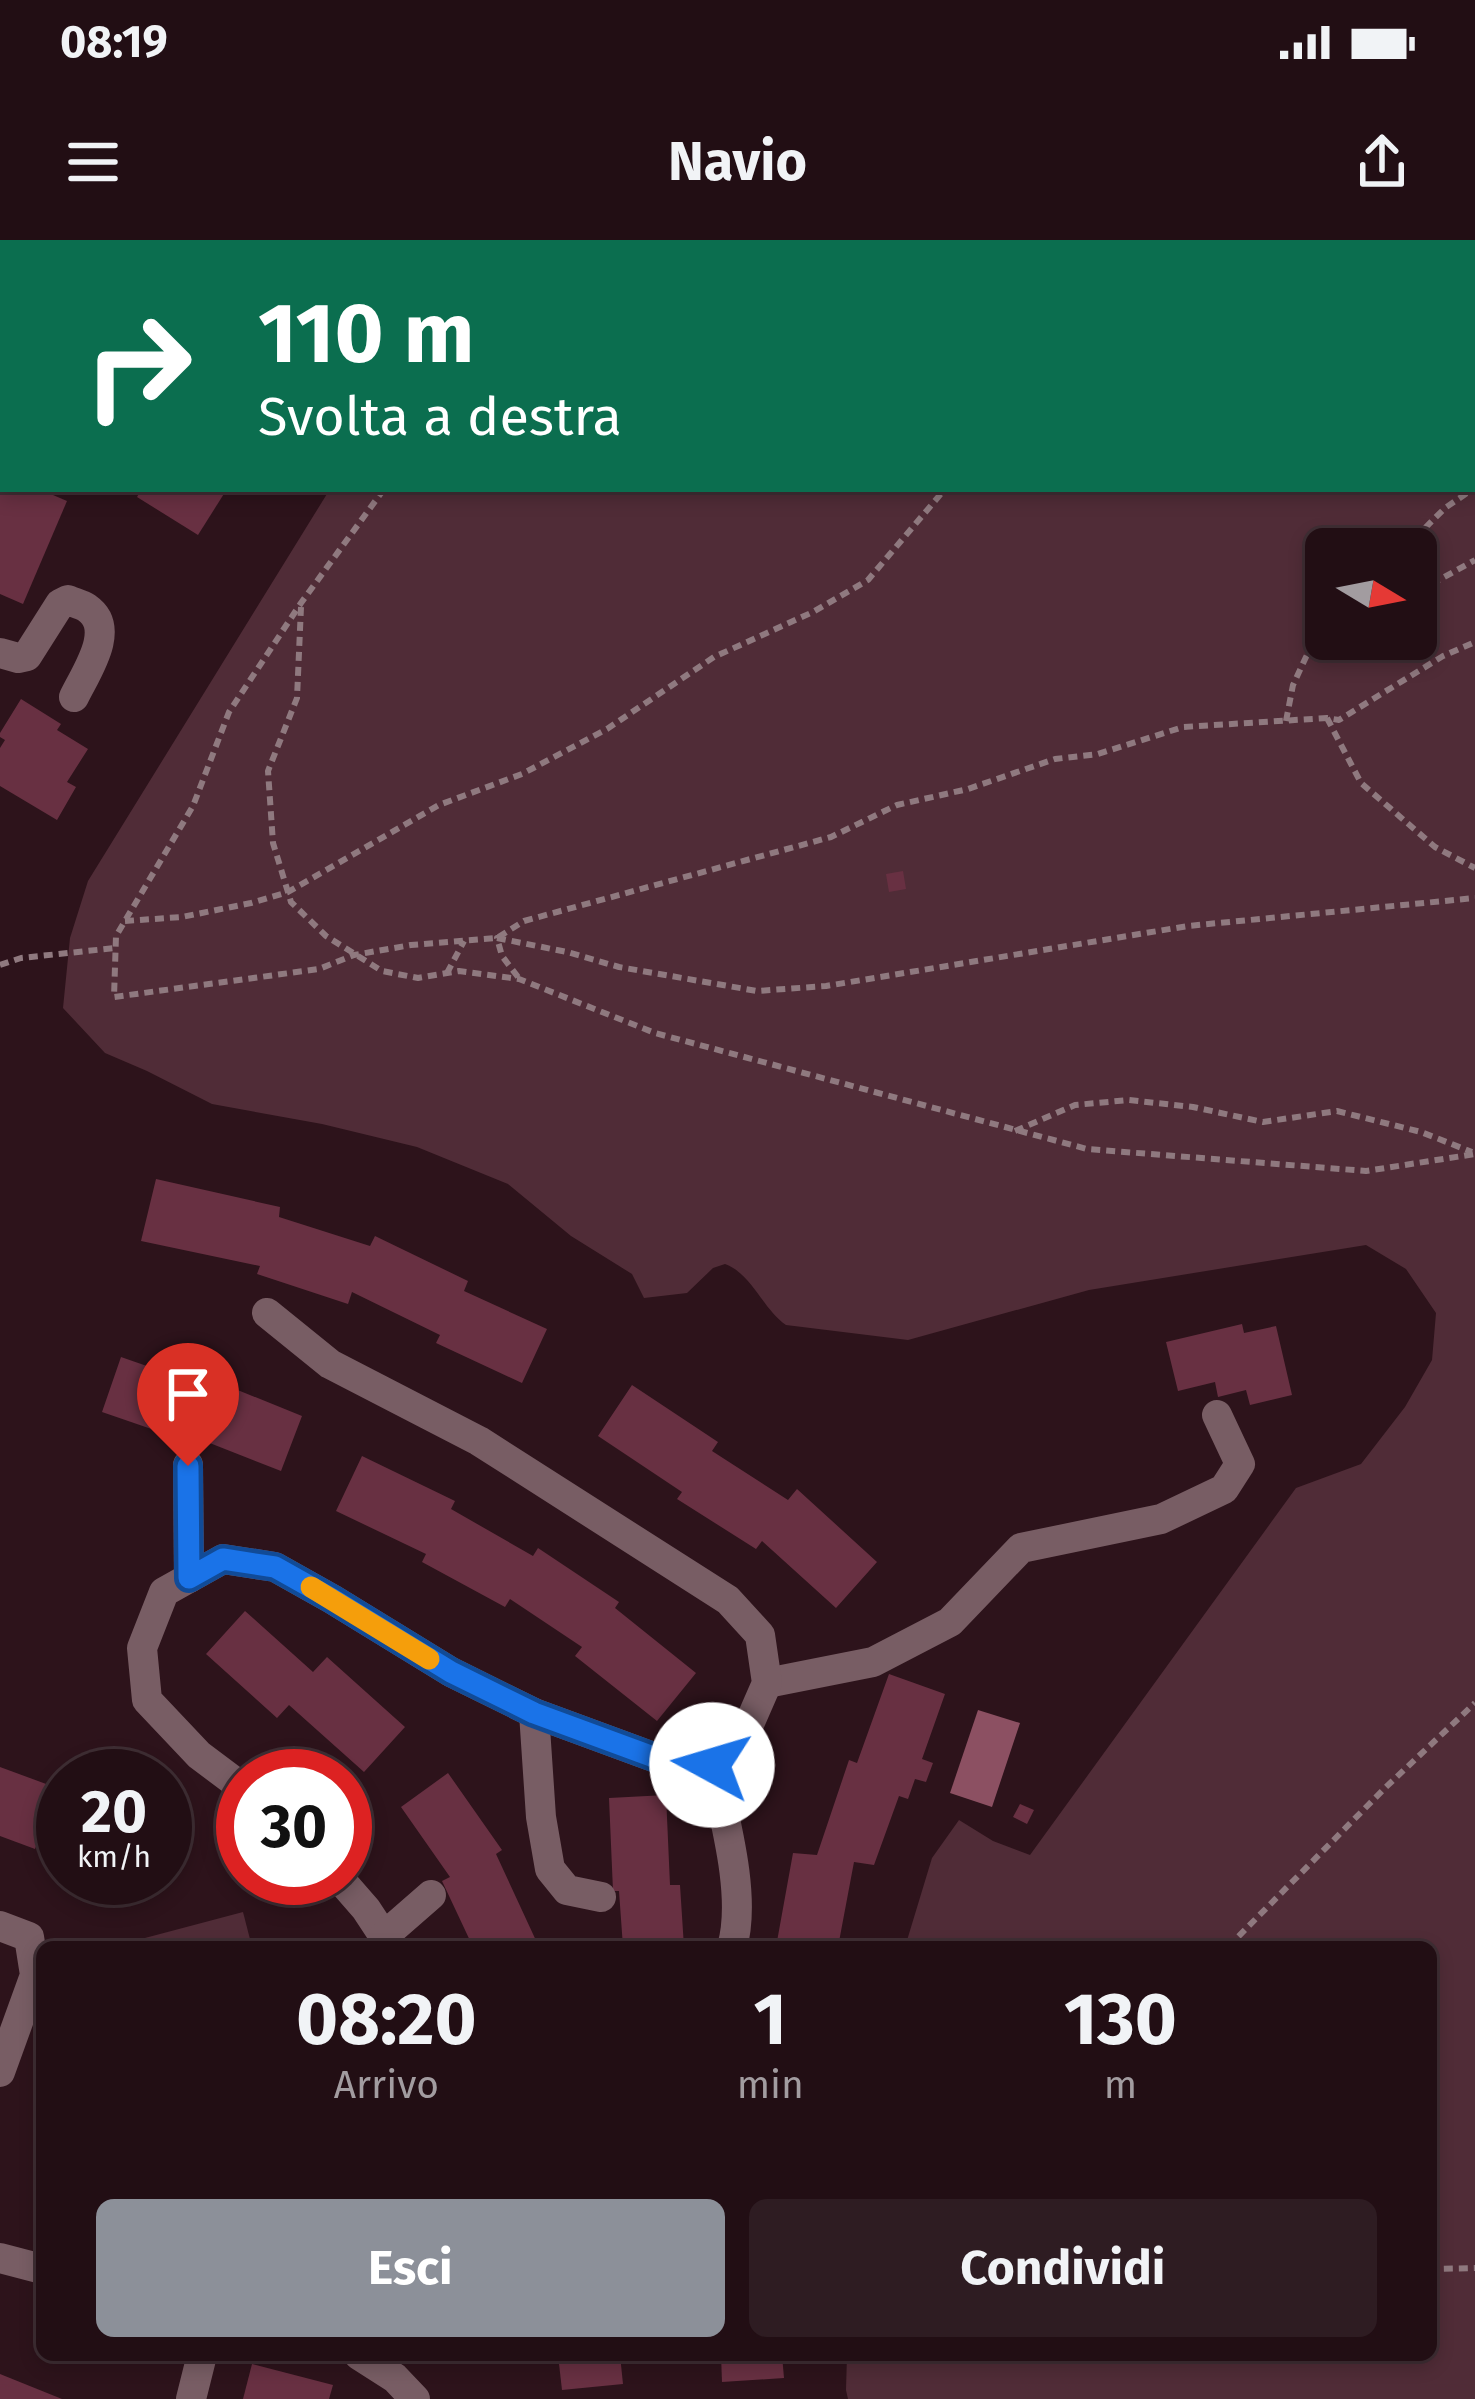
<!DOCTYPE html>
<html lang="it">
<head>
<meta charset="utf-8">
<style>
	:root { --surface:#220e14; --page:#2e1c22; --text:#f1f3f6; --muted:#a29ca0; --line:#3f2e34; --accent:#8c9099 }
	body { margin:0; font-family:"Fira Sans",sans-serif; background:var(--page); color:var(--text); height:100vh; display:flex; flex-direction:column; font-size:45px; white-space:nowrap }
	* { box-sizing:border-box; margin:0 }
	p { font-size:39px; color:var(--muted) }
	.icon { flex:none; width:66px; height:66px; fill:none; stroke:currentColor; stroke-width:2; stroke-linecap:round; stroke-linejoin:round }
	.map { position:relative; flex:1; overflow:hidden }
	.side { position:absolute; left:36px; top:1701px; width:1401px; height:420px; display:flex; flex-direction:column; background:var(--surface); border-radius:18px; box-shadow:0 6px 18px #0003,0 0 0 3px var(--line) }
	.side>* { flex:none }
	.guide { position:absolute; left:0px; top:0px; width:1476px; height:252px; box-shadow:0 6px 18px #0003,0 0 0 3px var(--line); background:#0b6e4f; color:#fff; overflow:hidden }
	.needle { width:78px; rotate:100deg }
	.buttons { position:absolute; left:1305px; top:288px; display:grid; gap:24px }
	.buttons a { display:grid; place-items:center; width:132px; height:132px; border-radius:18px; background:var(--surface); box-shadow:0 6px 18px #0003,0 0 0 3px var(--line); font-size:60px }
	.speed { position:absolute; left:36px; top:1509px; display:flex; gap:24px; font-size:60px; font-weight:700; text-align:center }
	.speed>* { display:grid; place-content:center; width:156px; height:156px; border-radius:50%; background:var(--surface); box-shadow:0 6px 18px #0003,0 0 0 3px var(--line); line-height:1 }
	.speed small { font-size:30px; font-weight:400 }
	.speed .limit { border:18px solid #d22; background:#fff; color:#111 }
	.pin { position:absolute; display:grid; place-items:center; width:102px; height:102px; color:#fff; margin:-123px -51px; border-radius:50% 50% 50% 0; rotate:-45deg; box-shadow:0 0 12px #0007 }
	.pin .icon { rotate:45deg }
	.me { position:absolute; width:132px; margin:-66px; rotate:276deg; stroke-linejoin:round; filter:drop-shadow(0 0 9px #0008) }
	.turn { display:flex; align-items:center; gap:42px; height:252px; padding:0 60px; font-size:54px }
	.turn .icon { width:156px; height:156px; stroke-width:2.5 }
	.turn b { display:block; font-size:84px; line-height:102px }
	.eta { display:flex; justify-content:space-evenly; align-items:center; height:204px; text-align:center }
	.eta b { font-size:72px; font-weight:700; line-height:84px }
	.primary-button { display:flex; gap:24px; margin-top:auto; padding:24px 60px }
	.primary-button a { flex:1; height:138px; border-radius:18px; background:var(--accent); color:#fff; font-size:48px; font-weight:700; line-height:138px; text-align:center }
	.primary-button a+a { background:var(--page); color:var(--text) }
	.status { display:flex; justify-content:space-between; align-items:center; height:84px; padding:0 60px; background:var(--surface); direction:ltr }
	.status svg { height:33px; fill:currentColor }
	header { display:flex; justify-content:space-between; align-items:center; height:156px; padding:0 60px; background:var(--surface); font-size:54px; font-weight:700 }
	.map>svg:first-child { display:block }
</style>
</head>
<body>
<div class="status"><b>08:19</b><svg viewBox="0 0 49 12"><path d="M0 12V9h3v3zM5 12V6h3v6zM10 12V3h3v9zM15 12V0h3v12zM26 1h20v11H26zM47 4h2v5h-2z"/></svg></div>
<header><svg class="icon" aria-label="menu" viewBox="0 0 24 24"><path d="M4 6h16M4 12h16M4 18h16"/></svg>Navio<svg class="icon" aria-label="share" viewBox="0 0 24 24"><path d="M12 15V3M7 8l5-5 5 5M5 13v7h14v-7"/></svg></header>
<div class="map">
<svg width="1475" height="2159" viewBox="0 0 1475 2159">
	<rect width="100%" height="100%" fill="#2d131b"/>
	<!-- green -->
	<g fill="#502c37" fill-rule="evenodd">
		<path d="M701,0H1475V2159H848L846,2150L847,2115H1431V1707H905L932,1618L959,1580L993,1601L1030,1615L1296,1248L1361,1224L1405,1167L1432,1120L1436,1073L1406,1029L1366,1005L1089,1050L908,1100L786,1085C762,1068 752,1034 725,1024L713,1028L687,1053L644,1058L632,1034L571,996L508,944L417,907L322,884L212,864L147,831L105,813L63,768L70,698L88,641L330,249H1473V3H700ZM1326,309H1416V399H1326Z"/>
		<polygon points="243,1672 252,1707 111,1707"/>
	</g>
	<!-- water -->
	<polygon fill="#8c5062" points="978,1470 1020,1483 992,1567 950,1553"/>
	<!-- building -->
	<g fill="#683042">
		<polygon points="0,249 39,249 67,261 23,364 0,354"/>
		<polygon points="142,249 227,249 198,295 137,257"/>
		<polygon points="21,459 61,484 57,490 88,509 67,542 76,547 57,580 0,546 0,508 5,500 0,497 0,493"/>
		<polygon points="903,631 906,649 889,652 886,634"/>
		<polygon points="156,939 280,967 279,977 370,1006 375,996 468,1041 464,1051 547,1089 522,1143 436,1103 440,1095 352,1052 348,1064 257,1034 260,1026 141,1001"/>
		<polygon points="1242,1084 1244,1093 1276,1086 1292,1155 1250,1165 1246,1150 1218,1157 1215,1142 1178,1151 1166,1102"/>
		<polygon points="121,1117 210,1148 213,1140 302,1176 281,1231 197,1198 195,1204 102,1172"/>
		<polygon points="632,1145 718,1202 712,1211 788,1260 797,1249 877,1322 836,1368 762,1301 756,1309 677,1259 682,1252 598,1196"/>
		<polygon points="362,1216 455,1261 451,1269 533,1316 538,1308 619,1362 615,1368 696,1433 657,1481 575,1416 582,1407 510,1359 505,1367 422,1322 426,1314 336,1271"/>
		<polygon points="245,1371 313,1432 327,1417 405,1487 364,1532 289,1465 277,1478 206,1414"/>
		<polygon points="889,1434 945,1454 922,1519 933,1523 926,1542 915,1539 908,1559 899,1556 874,1625 854,1622 838,1707 776,1707 793,1613 817,1615 849,1520 857,1523"/>
		<polygon points="0,1527 57,1548 35,1609 0,1596"/>
		<polygon points="448,1533 502,1610 496,1614 539,1707 473,1707 442,1641 450,1637 401,1567"/>
		<polygon points="666,1555 670,1645 680,1645 684,1707 623,1707 619,1651 613,1651 609,1558"/>
		<polygon points="1020,1564 1034,1570 1027,1584 1013,1577"/>
		<polygon points="558,2115 620,2115 623,2144 562,2150"/>
		<polygon points="721,2115 782,2115 784,2138 722,2142"/>
		<polygon points="252,2124 333,2145 329,2159 243,2159"/>
		<polygon points="0,2134 62,2159 0,2159"/>
	</g>
	<g fill="none" stroke-linecap="round" stroke-linejoin="round">
		<!-- path -->
		<g stroke="#8f797f" stroke-width="6" stroke-dasharray="9 6" stroke-linecap="butt">
			<polyline points="1158,3 1160,0"/>
			<polyline points="384,249 301,363 229,472 193,566 116,696 114,757 319,729 354,715 411,705 497,698 524,681 831,597 897,565 968,549 1055,519 1098,514 1183,487 1327,478 1339,480 1443,416 1475,402"/>
			<polyline points="1376,309 1391,298 1400,302 1404,309"/>
			<polyline points="1404,309 1445,268 1473,249"/>
			<polyline points="1416,346 1439,340 1475,320"/>
			<polyline points="301,367 297,458 268,531 273,603 291,662 326,696 382,731 418,738 459,731 519,739 655,793 1087,909 1366,931 1475,914"/>
			<polyline points="1327,478 1361,543 1435,607 1475,628"/>
			<polyline points="1286,481 1293,445 1326,374"/>
			<polyline points="125,681 182,677 251,663 288,652 439,565 522,534 607,489 714,417 813,372 868,340 945,249"/>
			<polyline points="0,725 21,718 115,708"/>
			<polyline points="447,733 464,701"/>
			<polyline points="518,737 502,716 497,698 567,712 619,727 757,751 826,746 1188,686 1475,658"/>
			<polyline points="1015,891 1075,865 1129,860 1193,867 1263,882 1337,871 1421,892 1472,912"/>
			<polyline points="1228,1707 1386,1547 1475,1463"/>
			<polyline points="1431,2032 1432,2029 1475,2028"/>
		</g>
		<!-- minor -->
		<g stroke="#785d64" stroke-width="30">
			<polyline points="212,0 219,3"/>
			<polyline points="246,3 247,0"/>
			<polyline points="524,3 526,0"/>
			<polyline points="0,177 3,179"/>
			<path d="M0,413L18,418L27,416L60,364L68,360C74,363 81,364 87,368C117,389 86,432 74,457"/>
			<polyline points="188,1225 189,1338"/>
			<polyline points="767,1443 873,1422 950,1382 1021,1308 1161,1279 1224,1249 1240,1224 1217,1175"/>
			<polyline points="534,1473 541,1577 550,1629 567,1650 601,1657"/>
			<path d="M713,1525C724,1577 747,1656 732,1707"/>
			<polyline points="243,1548 199,1515 147,1460 142,1408 164,1352 223,1319 275,1327 332,1359 451,1432 534,1473 678,1526 713,1525 743,1498 767,1443 760,1395 728,1360 479,1201 330,1124 267,1073"/>
			<polyline points="339,1638 366,1669 391,1707"/>
			<polyline points="0,1686 29,1697 35,1735 0,1832"/>
			<polyline points="384,1696 431,1655"/>
			<polyline points="0,2018 42,2029"/>
			<polyline points="359,2115 395,2138 415,2159"/>
			<polyline points="191,2159 202,2115"/>
		</g>
	</g>
	<g fill="none" stroke-linecap="round" stroke-linejoin="round">
		<!-- route casing -->
		<g stroke="#114b97" stroke-width="30">
			<polyline id="route" points="188,1226 189,1338 223,1319 275,1327 332,1359 451,1432 534,1473 678,1526 712,1525"/>
		</g>
		<!-- route -->
		<use href="#route" stroke="#1a73e8" stroke-width="21"/>
		<!-- slow -->
		<polyline stroke="#f59e0b" stroke-width="21" points="311,1347 429,1419"/>
	</g>
</svg>
<div class="buttons">
<a><svg class="needle" viewBox="-14 -14 28 28"><path d="M0-13l5 13h-10z" fill="#e53935"/><path d="M0 13l5-13h-10z" fill="#a29ca0"/></svg></a>
</div>
<div class="speed"><div>20<small>km/h</small></div><div class="limit">30</div></div>
<div class="pin" style="left:188px;top:1226px;background:#d93025"><svg class="icon" aria-label="arrive" viewBox="0 0 24 24"><path d="M6 21V4h12l-3 4 3 4H6"/></svg></div>
<svg class="me" style="left:712px;top:1525px" viewBox="-20 -20 40 40"><circle r="19" fill="#fff"/><path d="M0-13L10 11 0 6-10 11z" fill="#1a73e8"/></svg>
<div class="guide">
<div class="turn"><svg class="icon" aria-label="right" viewBox="0 0 24 24"><path d="M7 20v-9h11M14 6l5 5-5 5"/></svg><div><b>110 m</b>Svolta a destra</div></div>
</div>
<section class="side">
<div class="eta">
<div><b>08:20</b><p>Arrivo</p></div>
<div><b>1</b><p>min</p></div>
<div><b>130</b><p>m</p></div>
</div>
<div class="primary-button"><a>Esci</a><a>Condividi</a></div>
</section>
</div>
</body>
</html>
